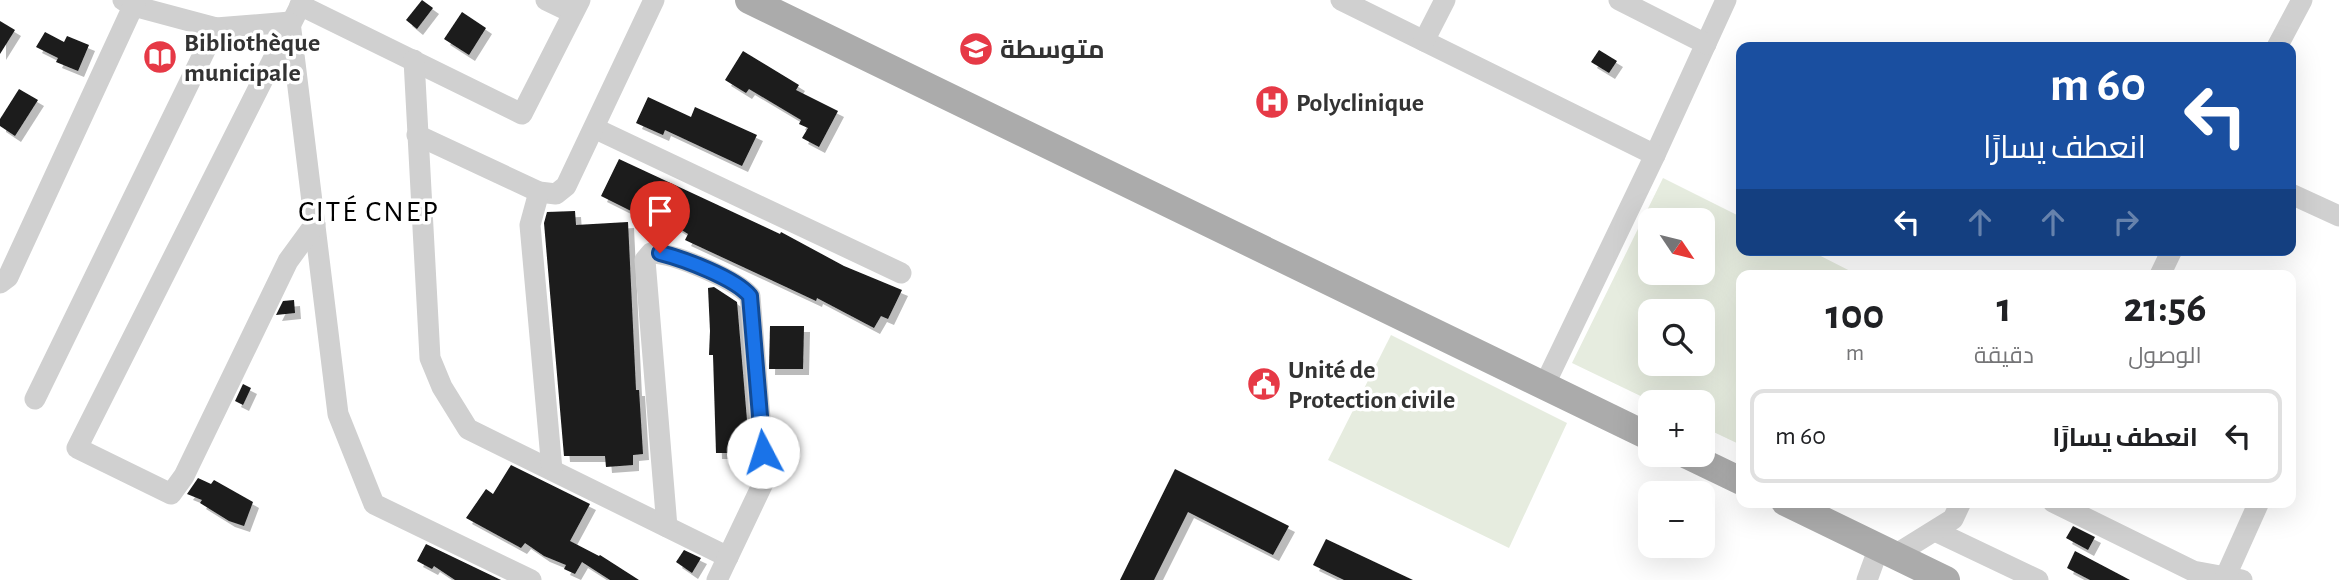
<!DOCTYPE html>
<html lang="ar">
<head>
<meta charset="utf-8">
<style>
	:root { --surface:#fff; --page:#f2f2f2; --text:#202124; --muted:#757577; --line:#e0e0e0 }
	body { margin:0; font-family:"Alegreya Sans",Cairo,sans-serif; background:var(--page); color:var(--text); direction:rtl; height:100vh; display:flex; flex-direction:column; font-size:26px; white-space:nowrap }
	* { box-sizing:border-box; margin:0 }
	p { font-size:23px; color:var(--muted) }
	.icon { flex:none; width:38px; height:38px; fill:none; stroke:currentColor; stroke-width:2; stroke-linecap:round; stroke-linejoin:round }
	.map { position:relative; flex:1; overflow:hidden; direction:ltr }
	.details { position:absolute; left:1736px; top:270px; width:560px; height:238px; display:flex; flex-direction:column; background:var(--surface); border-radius:14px; box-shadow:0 7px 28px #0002; direction:rtl }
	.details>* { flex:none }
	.hud { position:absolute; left:1736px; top:42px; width:560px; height:214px; border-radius:14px; box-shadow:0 7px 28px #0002; direction:rtl; background:#1a4fa0; color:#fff; overflow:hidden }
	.needle { width:46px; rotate:125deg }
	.fabs { position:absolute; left:1638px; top:208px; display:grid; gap:14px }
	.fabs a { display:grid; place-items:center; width:77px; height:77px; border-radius:14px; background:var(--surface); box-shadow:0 7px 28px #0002; font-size:35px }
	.pin { position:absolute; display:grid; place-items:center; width:60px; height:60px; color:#fff; margin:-72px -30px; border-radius:50% 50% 50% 0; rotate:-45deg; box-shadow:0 0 7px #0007 }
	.pin .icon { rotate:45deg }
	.me { position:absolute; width:77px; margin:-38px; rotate:355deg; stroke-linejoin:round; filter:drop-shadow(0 0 5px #0008) }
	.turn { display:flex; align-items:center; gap:24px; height:147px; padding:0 35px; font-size:32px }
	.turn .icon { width:91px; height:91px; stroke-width:2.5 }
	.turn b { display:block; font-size:49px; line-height:60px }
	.lanes { display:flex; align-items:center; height:66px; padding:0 35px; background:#0003; justify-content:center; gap:35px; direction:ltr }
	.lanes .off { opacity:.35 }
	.eta { display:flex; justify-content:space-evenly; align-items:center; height:119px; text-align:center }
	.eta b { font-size:42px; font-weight:700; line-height:49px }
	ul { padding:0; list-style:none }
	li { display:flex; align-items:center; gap:21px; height:94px; margin:0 14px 10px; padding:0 21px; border:4px solid var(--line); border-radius:14px }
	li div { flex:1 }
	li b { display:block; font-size:26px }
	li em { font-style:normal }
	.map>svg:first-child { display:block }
</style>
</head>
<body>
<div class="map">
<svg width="2339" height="580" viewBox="0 0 2339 580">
	<defs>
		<filter id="shadow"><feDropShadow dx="6" dy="6" stdDeviation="0" flood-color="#0004"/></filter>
	</defs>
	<rect width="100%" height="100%" fill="#fff"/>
	<!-- green -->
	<g fill="#e6ecdf" fill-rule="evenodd">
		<path d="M1663,178L1741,217V250H1809L1858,275H1741V445L1703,427V402H1653L1572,363ZM1650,220H1703V273H1650ZM1650,312H1703V364H1650Z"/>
		<polygon points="1391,335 1567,423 1509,548 1328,460"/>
	</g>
	<!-- building -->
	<g fill="#1a1a1a" filter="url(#shadow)">
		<polygon points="422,0 433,8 417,29 406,20"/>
		<polygon points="462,12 486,28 469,55 444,39"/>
		<polygon points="0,21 15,30 0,54"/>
		<polygon points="45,32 64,42 67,36 89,45 78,71 56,62 58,58 36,47"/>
		<polygon points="1599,50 1617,61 1609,73 1591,62"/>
		<polygon points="743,51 799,85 796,90 838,111 819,147 802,138 808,128 799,124 801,120 749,89 746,93 725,80"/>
		<polygon points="19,89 38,100 15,136 0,126 0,119"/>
		<polygon points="648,97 691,117 695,107 757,135 742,166 665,130 663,135 636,123"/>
		<polygon points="619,159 780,234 781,232 844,266 902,290 888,319 881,316 874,328 817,298 816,301 685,240 688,234 663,218 659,225 601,196"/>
		<polygon points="575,211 576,225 628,222 636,390 639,390 643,454 633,455 633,465 606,467 605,456 564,456 544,223 547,212"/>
		<polygon points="714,287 737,302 749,444 737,444 737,453 716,453 713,355 709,355 710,331 708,288"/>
		<polygon points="294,300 295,313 276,315 283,301"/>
		<polygon points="770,326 804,326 803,369 769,369"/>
		<polygon points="243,384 251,388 243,405 235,401"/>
		<polygon points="511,465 590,504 570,541 599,556 600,555 639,580 610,580 582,562 575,574 564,569 566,565 544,556 525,543 521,548 466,518 486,489 493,494"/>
		<polygon points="1175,469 1289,526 1273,555 1188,512 1154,580 1120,580"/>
		<polygon points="198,478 211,484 214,480 253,502 244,526 229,521 200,503 202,500 187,494"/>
		<polygon points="2073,526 2095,537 2088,550 2066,538"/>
		<polygon points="1326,539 1413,580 1344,580 1313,565"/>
		<polygon points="426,544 501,580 455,580 434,566 432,569 417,561"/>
		<polygon points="684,550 701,558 692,573 676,562"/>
		<polygon points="2075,551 2130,580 2090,580 2067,568"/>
	</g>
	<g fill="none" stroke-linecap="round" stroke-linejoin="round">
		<!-- minor -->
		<g stroke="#d0d0d0" stroke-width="21">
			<polyline points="123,0 134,6 216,28 290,22 338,414 374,504 531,580"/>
			<polyline points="303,0 77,448 171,494 184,476 288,261 315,224"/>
			<polyline points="546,0 573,13"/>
			<polyline points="1341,0 1655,155 1726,0"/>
			<polyline points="1619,0 1706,44"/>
			<polyline points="300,5 522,114 580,0"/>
			<polyline points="1424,41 1445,0"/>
			<polyline points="2277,47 2302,0"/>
			<polyline points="414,60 430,358 442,387 468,429 728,557"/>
			<polyline points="594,128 901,273"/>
			<polyline points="417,135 539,192 556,194 566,186 654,0"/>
			<polyline points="539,192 530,225 552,470"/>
			<polyline points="2291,194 2339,216"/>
			<polyline points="2160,275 2172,250"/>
			<polyline points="0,283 8,277 136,0"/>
			<polyline points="1544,386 1655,155"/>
			<polyline points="35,399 216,28"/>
			<polyline points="2053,502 2193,571 2242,580"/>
			<path d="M667,527L645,260L651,253C674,253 735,279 750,296L765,479L717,580"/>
			<polyline points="1935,531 2038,580"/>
			<polyline points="1895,555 1953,519 1961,502"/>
			<polyline points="1867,580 1879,547"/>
			<polyline points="2224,580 2259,502"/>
		</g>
		<!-- major -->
		<g stroke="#ababab" stroke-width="28">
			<polyline points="749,0 1650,437"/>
			<polyline points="1687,455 1741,481"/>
			<polyline points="1785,502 1946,580"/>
		</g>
	</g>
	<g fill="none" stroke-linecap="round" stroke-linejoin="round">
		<!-- route casing -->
		<g stroke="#114b97" stroke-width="18">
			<path id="route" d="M660,253C684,259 735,278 750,296L763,452"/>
		</g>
		<!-- route -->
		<use href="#route" stroke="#1a73e8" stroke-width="12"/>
	</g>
	<!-- icons -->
	<defs>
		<g id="school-disc" transform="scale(1.75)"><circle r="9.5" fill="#e63946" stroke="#fff"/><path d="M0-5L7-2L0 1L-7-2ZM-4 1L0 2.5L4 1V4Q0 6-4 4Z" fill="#fff"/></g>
		<g id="library-disc" transform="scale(1.75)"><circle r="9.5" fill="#e63946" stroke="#fff"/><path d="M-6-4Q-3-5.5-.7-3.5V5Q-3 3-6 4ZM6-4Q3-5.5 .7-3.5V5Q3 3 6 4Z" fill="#fff"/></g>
		<g id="hospital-disc" transform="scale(1.75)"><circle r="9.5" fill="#e63946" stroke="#fff"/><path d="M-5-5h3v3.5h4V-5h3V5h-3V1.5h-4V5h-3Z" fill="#fff"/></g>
		<g id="civic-disc" transform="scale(1.75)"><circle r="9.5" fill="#e63946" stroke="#fff"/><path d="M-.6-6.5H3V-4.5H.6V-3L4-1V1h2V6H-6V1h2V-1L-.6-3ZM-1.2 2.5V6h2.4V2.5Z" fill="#fff"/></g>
	</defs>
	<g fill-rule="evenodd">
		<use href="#school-disc" x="976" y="49"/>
		<use href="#library-disc" x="160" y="57"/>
		<use href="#hospital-disc" x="1272" y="102"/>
		<use href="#civic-disc" x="1264" y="384"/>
	</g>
	<g text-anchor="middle" stroke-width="7" stroke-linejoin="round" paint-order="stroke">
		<!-- poi labels -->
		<g font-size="26" font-weight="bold" fill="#333" stroke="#fff" text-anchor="start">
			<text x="184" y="51">Bibliothèque<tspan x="184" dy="30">municipale</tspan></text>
			<text x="1000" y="58">متوسطة</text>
			<text x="1296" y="111">Polyclinique</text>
			<text x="1288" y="378">Unité de<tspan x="1288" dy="30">Protection civile</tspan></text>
		</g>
		<!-- quarter labels -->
		<g font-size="30" letter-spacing="2" fill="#000" stroke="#fff">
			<text x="369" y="221">CITÉ CNEP</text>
		</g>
	</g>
</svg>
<div class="fabs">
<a><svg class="needle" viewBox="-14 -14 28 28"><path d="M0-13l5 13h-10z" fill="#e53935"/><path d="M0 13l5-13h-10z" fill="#757577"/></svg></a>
<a><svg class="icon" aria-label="search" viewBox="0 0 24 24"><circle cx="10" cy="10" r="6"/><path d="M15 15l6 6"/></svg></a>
<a>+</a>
<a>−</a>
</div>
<div class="pin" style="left:660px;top:253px;background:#d93025"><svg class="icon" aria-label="arrive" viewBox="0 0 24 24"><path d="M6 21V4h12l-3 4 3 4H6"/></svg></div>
<svg class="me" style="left:763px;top:452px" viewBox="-20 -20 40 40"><circle r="19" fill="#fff"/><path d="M0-13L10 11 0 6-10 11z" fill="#1a73e8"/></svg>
<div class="hud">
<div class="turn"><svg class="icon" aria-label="left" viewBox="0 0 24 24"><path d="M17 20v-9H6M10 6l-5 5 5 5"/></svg><div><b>60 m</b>انعطف يسارًا</div></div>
<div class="lanes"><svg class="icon" aria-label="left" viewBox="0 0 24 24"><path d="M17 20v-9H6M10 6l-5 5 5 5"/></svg><svg class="icon off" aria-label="ahead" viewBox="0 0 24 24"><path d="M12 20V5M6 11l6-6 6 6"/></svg><svg class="icon off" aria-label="ahead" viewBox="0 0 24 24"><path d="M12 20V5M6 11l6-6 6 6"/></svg><svg class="icon off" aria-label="right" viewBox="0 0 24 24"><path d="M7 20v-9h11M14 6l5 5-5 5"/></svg></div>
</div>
<section class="details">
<div class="eta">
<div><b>21:56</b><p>الوصول</p></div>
<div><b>1</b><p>دقيقة</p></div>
<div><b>100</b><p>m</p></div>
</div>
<ul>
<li><svg class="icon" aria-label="left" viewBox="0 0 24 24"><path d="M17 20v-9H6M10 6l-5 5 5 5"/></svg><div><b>انعطف يسارًا</b></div><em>60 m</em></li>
</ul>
</section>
</div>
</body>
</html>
